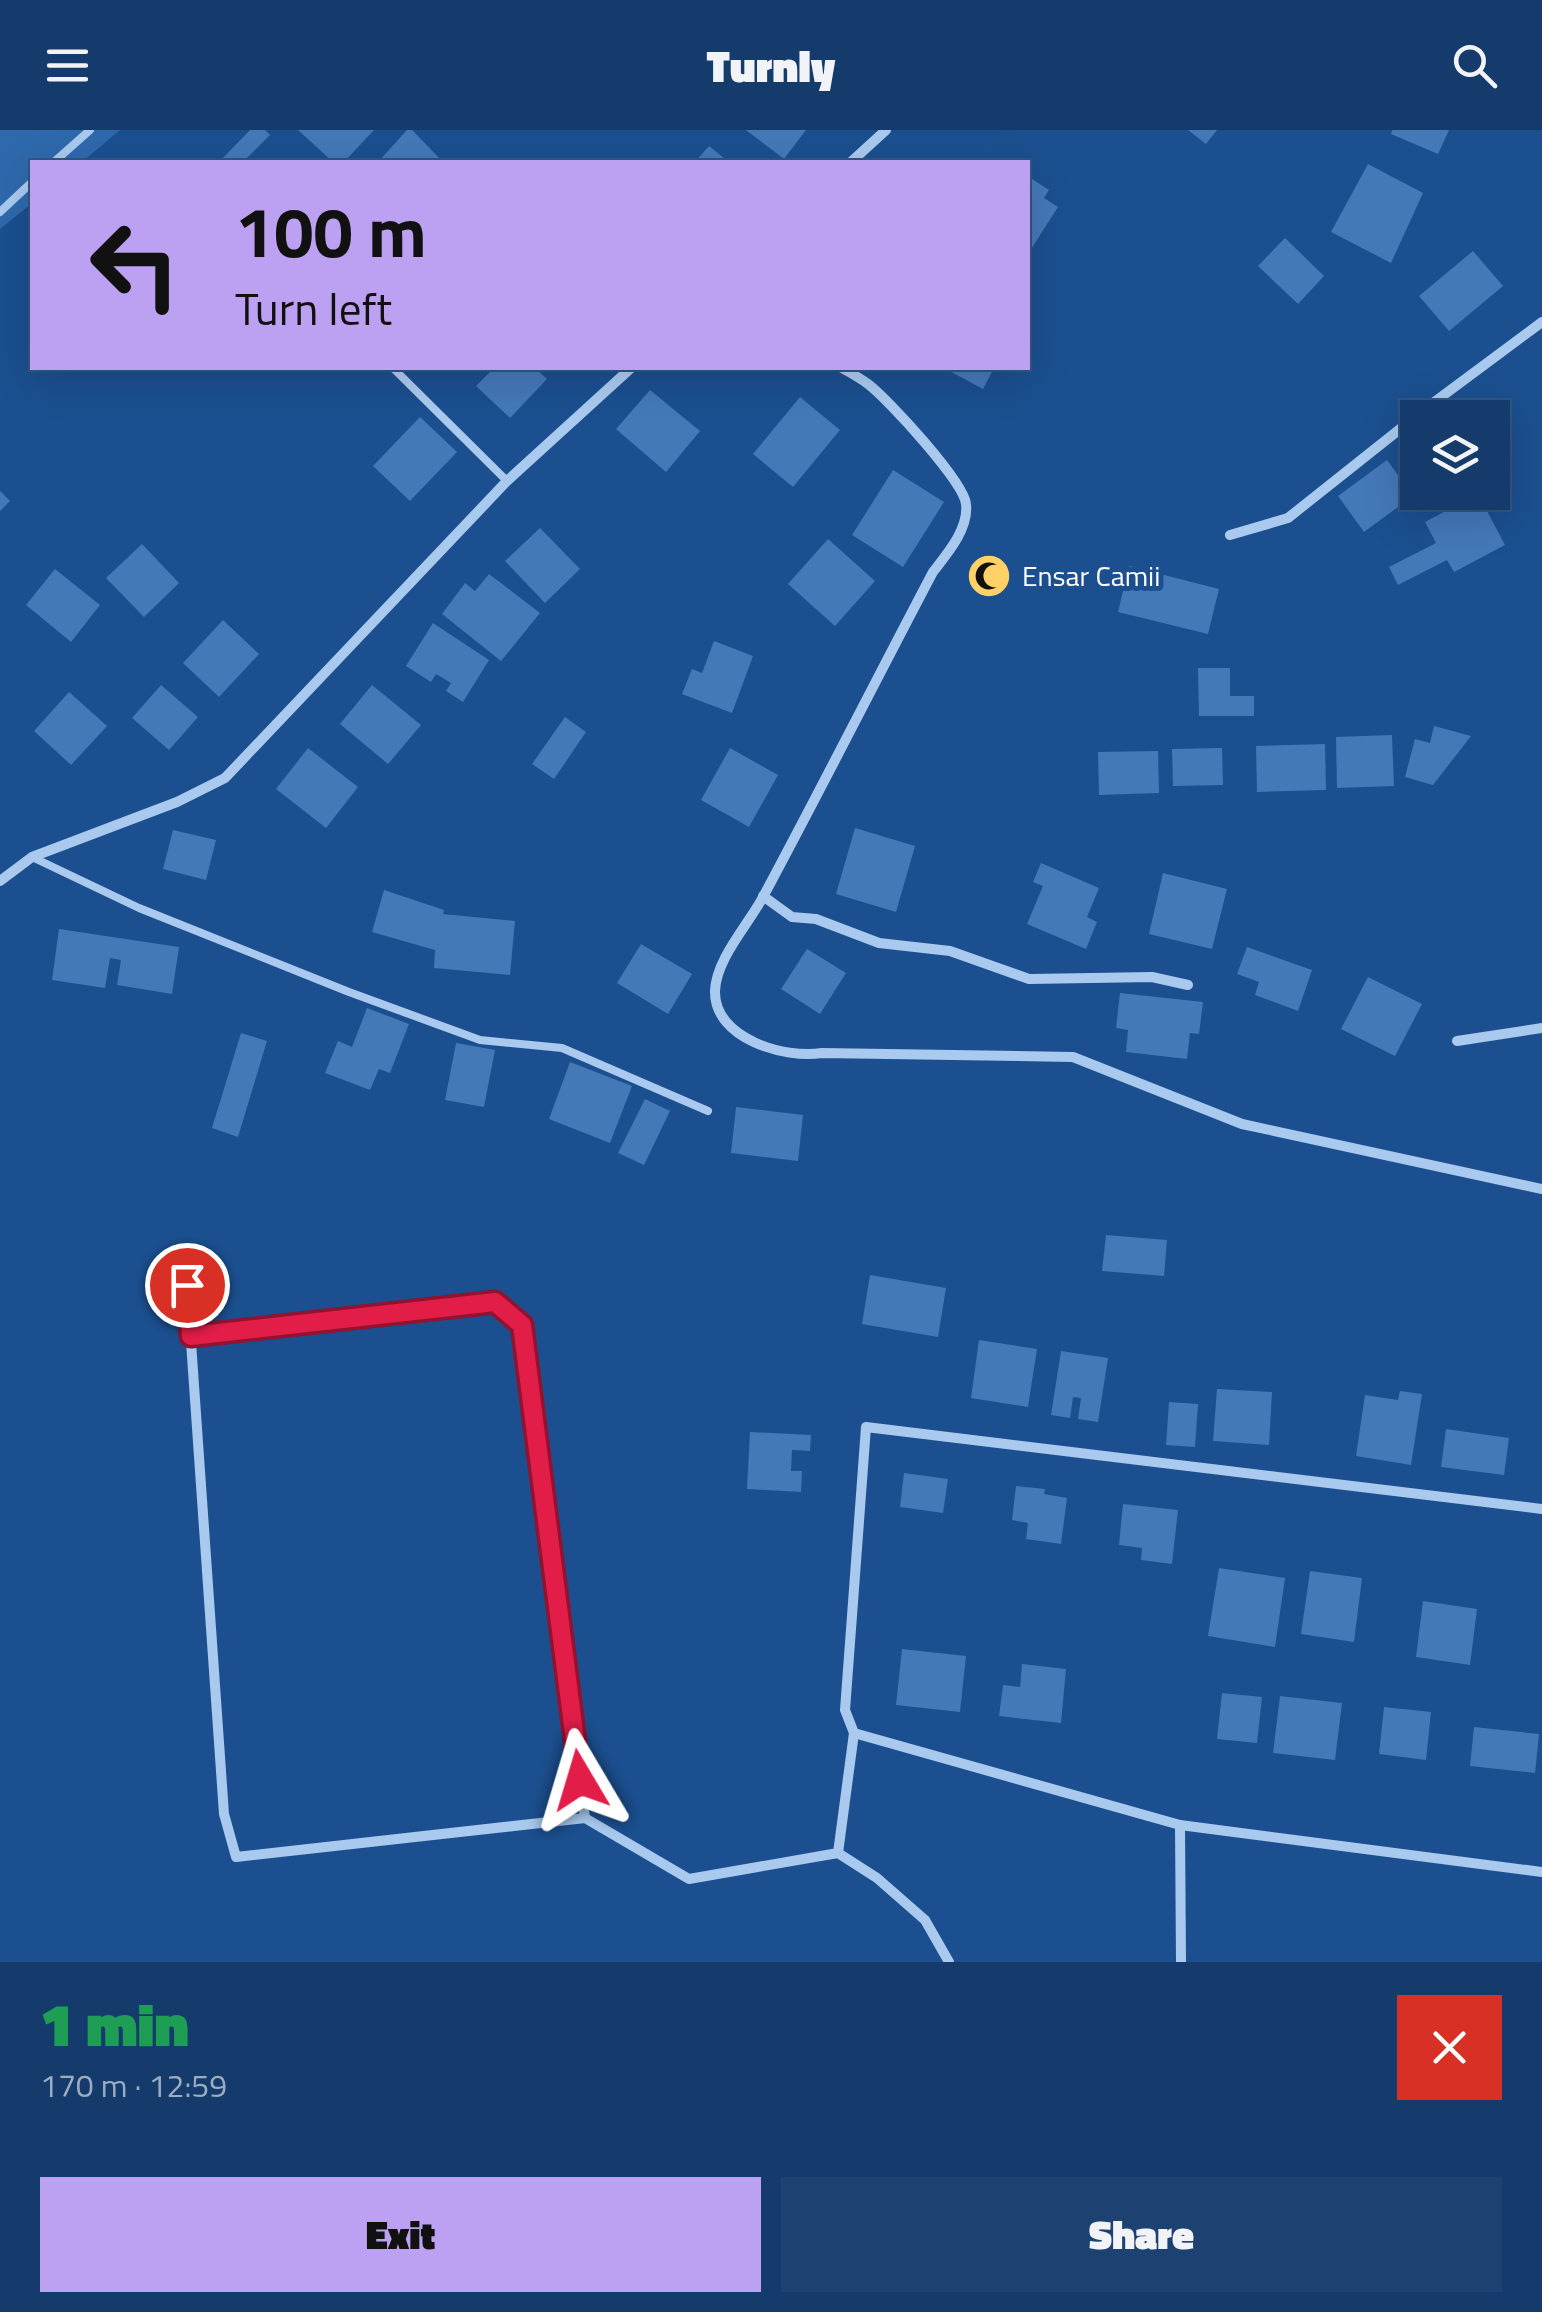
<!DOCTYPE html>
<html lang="en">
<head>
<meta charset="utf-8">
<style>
	:root { --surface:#143b6b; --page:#1d4271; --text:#f1f3f6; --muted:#9dadc1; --line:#33557e; --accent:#bca0f2 }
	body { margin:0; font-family:"Titillium Web",sans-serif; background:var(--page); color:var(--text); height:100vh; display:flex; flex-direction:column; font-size:38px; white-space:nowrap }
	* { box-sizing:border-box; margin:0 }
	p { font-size:32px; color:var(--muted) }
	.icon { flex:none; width:55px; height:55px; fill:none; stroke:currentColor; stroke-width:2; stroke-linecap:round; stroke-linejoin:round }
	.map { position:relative; height:1832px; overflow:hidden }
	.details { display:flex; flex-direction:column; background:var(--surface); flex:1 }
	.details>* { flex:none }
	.banner { position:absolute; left:30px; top:30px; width:1000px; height:210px; border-radius:0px; box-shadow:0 10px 40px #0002,0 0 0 2px var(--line); background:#bca0f2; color:#111; overflow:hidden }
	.tools { position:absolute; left:1400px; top:270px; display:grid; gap:20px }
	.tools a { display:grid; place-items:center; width:110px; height:110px; border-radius:0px; background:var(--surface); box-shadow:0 10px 40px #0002,0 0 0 2px var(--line); font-size:50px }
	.pin { position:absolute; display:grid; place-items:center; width:85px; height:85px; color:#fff; margin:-42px; border:5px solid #fff; border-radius:50%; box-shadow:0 2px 10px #0007 }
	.me { position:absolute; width:110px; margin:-55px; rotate:353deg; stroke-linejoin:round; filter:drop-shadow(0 0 8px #0008) }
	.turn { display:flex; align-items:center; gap:35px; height:210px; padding:0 40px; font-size:45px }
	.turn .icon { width:130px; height:130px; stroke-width:2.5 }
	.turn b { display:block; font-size:70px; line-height:85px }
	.round { display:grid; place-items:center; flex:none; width:105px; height:105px; border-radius:0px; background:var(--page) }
	.overview { display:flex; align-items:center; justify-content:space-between; height:170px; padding:0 40px }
	h1 { font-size:60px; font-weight:800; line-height:75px; color:#1e9e55 }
	.button { display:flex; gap:20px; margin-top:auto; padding:20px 40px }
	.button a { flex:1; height:115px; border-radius:0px; background:var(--accent); color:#111; font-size:40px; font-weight:800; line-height:115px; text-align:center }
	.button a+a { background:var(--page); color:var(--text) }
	header { display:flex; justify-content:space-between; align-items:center; height:130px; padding:0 40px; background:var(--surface); font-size:45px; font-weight:800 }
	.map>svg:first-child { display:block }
</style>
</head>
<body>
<header><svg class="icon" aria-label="menu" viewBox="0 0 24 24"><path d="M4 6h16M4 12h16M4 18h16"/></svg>Turnly<svg class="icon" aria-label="search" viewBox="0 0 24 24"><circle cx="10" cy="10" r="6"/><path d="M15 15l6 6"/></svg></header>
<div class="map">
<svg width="1542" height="1832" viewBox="0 0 1542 1832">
	<rect width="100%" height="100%" fill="#1b4f8f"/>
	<!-- green -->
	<polygon fill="#2e69ad" points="0,0 120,0 82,32 32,32 32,73 0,99"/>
	<!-- building -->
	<g fill="#4478b7">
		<polygon points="250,0 265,0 270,5 243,32 219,32"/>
		<polygon points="298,0 374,0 344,32 333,32"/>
		<polygon points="407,0 412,0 443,32 378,32"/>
		<polygon points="746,0 806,0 784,29"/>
		<polygon points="1188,0 1217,0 1206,14"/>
		<polygon points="1392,0 1449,0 1438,24 1391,4"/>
		<polygon points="709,16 729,32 695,32"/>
		<polygon points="1368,34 1423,63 1391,133 1331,102"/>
		<polygon points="1029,47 1049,60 1044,68 1058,77 1028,124"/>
		<polygon points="1285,108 1324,146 1298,174 1258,136"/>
		<polygon points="1473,121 1503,156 1449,201 1419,166"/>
		<polygon points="494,238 535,238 547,249 510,288 476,256"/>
		<polygon points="944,238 994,238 983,259"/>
		<polygon points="650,260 700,301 666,342 616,299"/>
		<polygon points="800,267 840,300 793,357 753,324"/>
		<polygon points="420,287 457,322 410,371 373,336"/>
		<polygon points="1387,330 1413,366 1364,402 1338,366"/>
		<polygon points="893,340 944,372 903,437 852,405"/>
		<polygon points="0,361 10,371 0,381"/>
		<polygon points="1478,364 1505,415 1454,442 1447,430 1398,455 1389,437 1436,413 1425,392"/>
		<polygon points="540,398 580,439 545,473 505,431"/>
		<polygon points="828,409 875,451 835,496 788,454"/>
		<polygon points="142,414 179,453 144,487 106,448"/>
		<polygon points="1129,436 1219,459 1208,504 1118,482"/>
		<polygon points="55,439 100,475 71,512 26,475"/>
		<polygon points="489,444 540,483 501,531 442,484 465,453 475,461"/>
		<polygon points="223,490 259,524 219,567 183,533"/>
		<polygon points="433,493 489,530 463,572 446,561 451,553 436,544 431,552 406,536"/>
		<polygon points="714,511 753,526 732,583 682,564 692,539 702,543"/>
		<polygon points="1198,538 1230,538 1230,566 1254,566 1254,586 1199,586"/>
		<polygon points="161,555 198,587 169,620 132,588"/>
		<polygon points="372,555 421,595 388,634 340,594"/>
		<polygon points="69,562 107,596 71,635 34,601"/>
		<polygon points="565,587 586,602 554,649 532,634"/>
		<polygon points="1434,596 1471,606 1433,655 1405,647 1415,609 1430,613"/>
		<polygon points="1392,605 1394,656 1337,658 1336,607"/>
		<polygon points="1325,614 1326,660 1257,662 1256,616"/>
		<polygon points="308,618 358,657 326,698 276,659"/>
		<polygon points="730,618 778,645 749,697 701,670"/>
		<polygon points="1222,618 1223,655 1173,656 1172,619"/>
		<polygon points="1158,621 1159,663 1099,665 1098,622"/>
		<polygon points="855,698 915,716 896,782 836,764"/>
		<polygon points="173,700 216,710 206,750 163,739"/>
		<polygon points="1041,733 1099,758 1087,787 1097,792 1086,819 1027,794 1043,756 1033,752"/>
		<polygon points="1163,743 1227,759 1212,819 1149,804"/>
		<polygon points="384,760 444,780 443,784 515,791 510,845 434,838 435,820 372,802"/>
		<polygon points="59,799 179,817 172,864 117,855 121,830 110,828 105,858 52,850"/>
		<polygon points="641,814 692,844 668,884 617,853"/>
		<polygon points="1247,817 1312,840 1298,881 1255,865 1259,852 1237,844"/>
		<polygon points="807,819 846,843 820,884 781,859"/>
		<polygon points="1368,847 1422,874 1395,926 1341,899"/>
		<polygon points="1120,863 1203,872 1199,904 1190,903 1187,929 1126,922 1128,900 1116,898"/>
		<polygon points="367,878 409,894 390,943 379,939 370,960 325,943 338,911 352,917"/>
		<polygon points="241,903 267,911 238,1007 212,998"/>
		<polygon points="456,913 495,920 484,977 445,970"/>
		<polygon points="570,932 632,956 610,1013 549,989"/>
		<polygon points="645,969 670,981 644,1035 618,1023"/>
		<polygon points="736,977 803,985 798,1031 731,1023"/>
		<polygon points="1106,1105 1167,1110 1164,1146 1102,1141"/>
		<polygon points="870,1145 946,1158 938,1207 862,1194"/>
		<polygon points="979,1210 1037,1219 1028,1277 971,1268"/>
		<polygon points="1061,1221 1108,1228 1098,1292 1078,1289 1081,1268 1073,1267 1070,1288 1051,1285"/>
		<polygon points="1217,1259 1272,1262 1269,1315 1213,1311"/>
		<polygon points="1400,1261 1422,1264 1411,1335 1356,1326 1365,1265 1398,1270"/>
		<polygon points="1169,1272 1198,1274 1195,1317 1166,1315"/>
		<polygon points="1446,1299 1509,1308 1504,1345 1441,1337"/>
		<polygon points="750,1302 811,1305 810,1321 792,1320 791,1341 802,1341 801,1362 747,1359"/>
		<polygon points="904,1343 948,1349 943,1383 900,1377"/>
		<polygon points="1016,1356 1045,1359 1044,1364 1067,1368 1061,1414 1026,1409 1028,1393 1012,1390"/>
		<polygon points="1123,1374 1178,1380 1172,1434 1141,1430 1142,1418 1119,1415"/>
		<polygon points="1219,1438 1285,1448 1275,1517 1208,1506"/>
		<polygon points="1310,1441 1362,1448 1354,1512 1301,1504"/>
		<polygon points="1423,1471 1477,1479 1470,1535 1416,1527"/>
		<polygon points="902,1519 966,1526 960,1582 896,1575"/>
		<polygon points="1022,1534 1066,1539 1061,1593 999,1586 1003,1555 1020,1557"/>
		<polygon points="1222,1563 1262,1567 1257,1613 1217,1609"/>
		<polygon points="1280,1566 1342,1573 1335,1630 1273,1623"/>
		<polygon points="1384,1577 1431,1582 1426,1630 1379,1624"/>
		<polygon points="1474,1597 1539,1604 1535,1643 1470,1636"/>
	</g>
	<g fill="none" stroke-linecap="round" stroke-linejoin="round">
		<!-- service -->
		<g stroke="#a9c9ee" stroke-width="8">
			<polyline points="54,32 90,0"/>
			<polyline points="0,82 32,52"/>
			<polyline points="393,238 507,351"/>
			<polyline points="32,727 139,778 349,862 480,910 562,918 708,981"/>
		</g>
		<!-- minor -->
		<g stroke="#a9c9ee" stroke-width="10">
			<polyline points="851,32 886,0"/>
			<path d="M842,238C851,243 860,248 868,254C888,269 964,352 966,374C969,399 947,424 933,442C876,550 821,659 763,767C748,795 716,829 715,861C714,909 785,929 822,923L1073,927L1242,994L1542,1059"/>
			<polyline points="1230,405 1288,388 1429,276 1542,192"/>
			<polyline points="0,751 32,727 177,672 225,648 507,351 631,238"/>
			<polyline points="763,766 792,787 816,789 879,813 950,821 1029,849 1152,847 1188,855"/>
			<polyline points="1457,911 1542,898"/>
			<polyline points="187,1155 224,1684 236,1727 585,1688 689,1749 838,1723 854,1603"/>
			<polyline points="191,1207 495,1172 522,1195 585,1688"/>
			<polyline points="1542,1379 866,1297 845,1580 854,1603 1180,1695 1542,1742"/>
			<polyline points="1180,1695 1181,1832"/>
			<polyline points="838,1723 877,1748 925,1790 949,1832"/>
		</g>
	</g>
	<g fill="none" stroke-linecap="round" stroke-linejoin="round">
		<!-- route casing -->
		<g stroke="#92132f" stroke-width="25">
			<polyline id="route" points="187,1155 191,1206 495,1172 522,1195 580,1650"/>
		</g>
		<!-- route -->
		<use href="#route" stroke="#e11d48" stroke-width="18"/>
	</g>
	<!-- icons -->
	<defs>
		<g id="mosque-disc" transform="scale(2.25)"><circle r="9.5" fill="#ffd166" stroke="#1b4f8f"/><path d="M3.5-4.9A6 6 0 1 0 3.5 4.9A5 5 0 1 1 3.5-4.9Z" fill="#111"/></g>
	</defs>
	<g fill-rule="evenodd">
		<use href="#mosque-disc" x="989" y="446"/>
	</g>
	<g text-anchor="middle" stroke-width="10" stroke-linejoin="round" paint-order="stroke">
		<!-- poi labels -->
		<g font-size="28" fill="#fff" stroke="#1b4f8f" text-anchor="start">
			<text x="1022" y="456">Ensar Camii</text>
		</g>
	</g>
</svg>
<div class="tools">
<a><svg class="icon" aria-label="layers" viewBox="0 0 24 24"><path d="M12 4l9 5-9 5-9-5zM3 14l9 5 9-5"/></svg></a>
</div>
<div class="pin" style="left:187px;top:1155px;background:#d93025"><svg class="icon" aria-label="arrive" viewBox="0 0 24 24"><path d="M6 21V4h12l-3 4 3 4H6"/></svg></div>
<svg class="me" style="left:580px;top:1650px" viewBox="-20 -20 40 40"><path d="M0-17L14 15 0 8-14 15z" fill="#e11d48" stroke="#fff" stroke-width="4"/></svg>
<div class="banner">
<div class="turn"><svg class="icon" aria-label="left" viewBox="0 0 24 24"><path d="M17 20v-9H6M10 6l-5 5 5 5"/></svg><div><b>100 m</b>Turn left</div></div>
</div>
</div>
<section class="details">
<div class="overview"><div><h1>1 min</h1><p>170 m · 12:59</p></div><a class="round" style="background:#d93025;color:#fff"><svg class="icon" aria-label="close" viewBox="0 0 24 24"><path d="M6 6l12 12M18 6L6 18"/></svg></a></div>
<div class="button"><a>Exit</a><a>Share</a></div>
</section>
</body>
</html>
